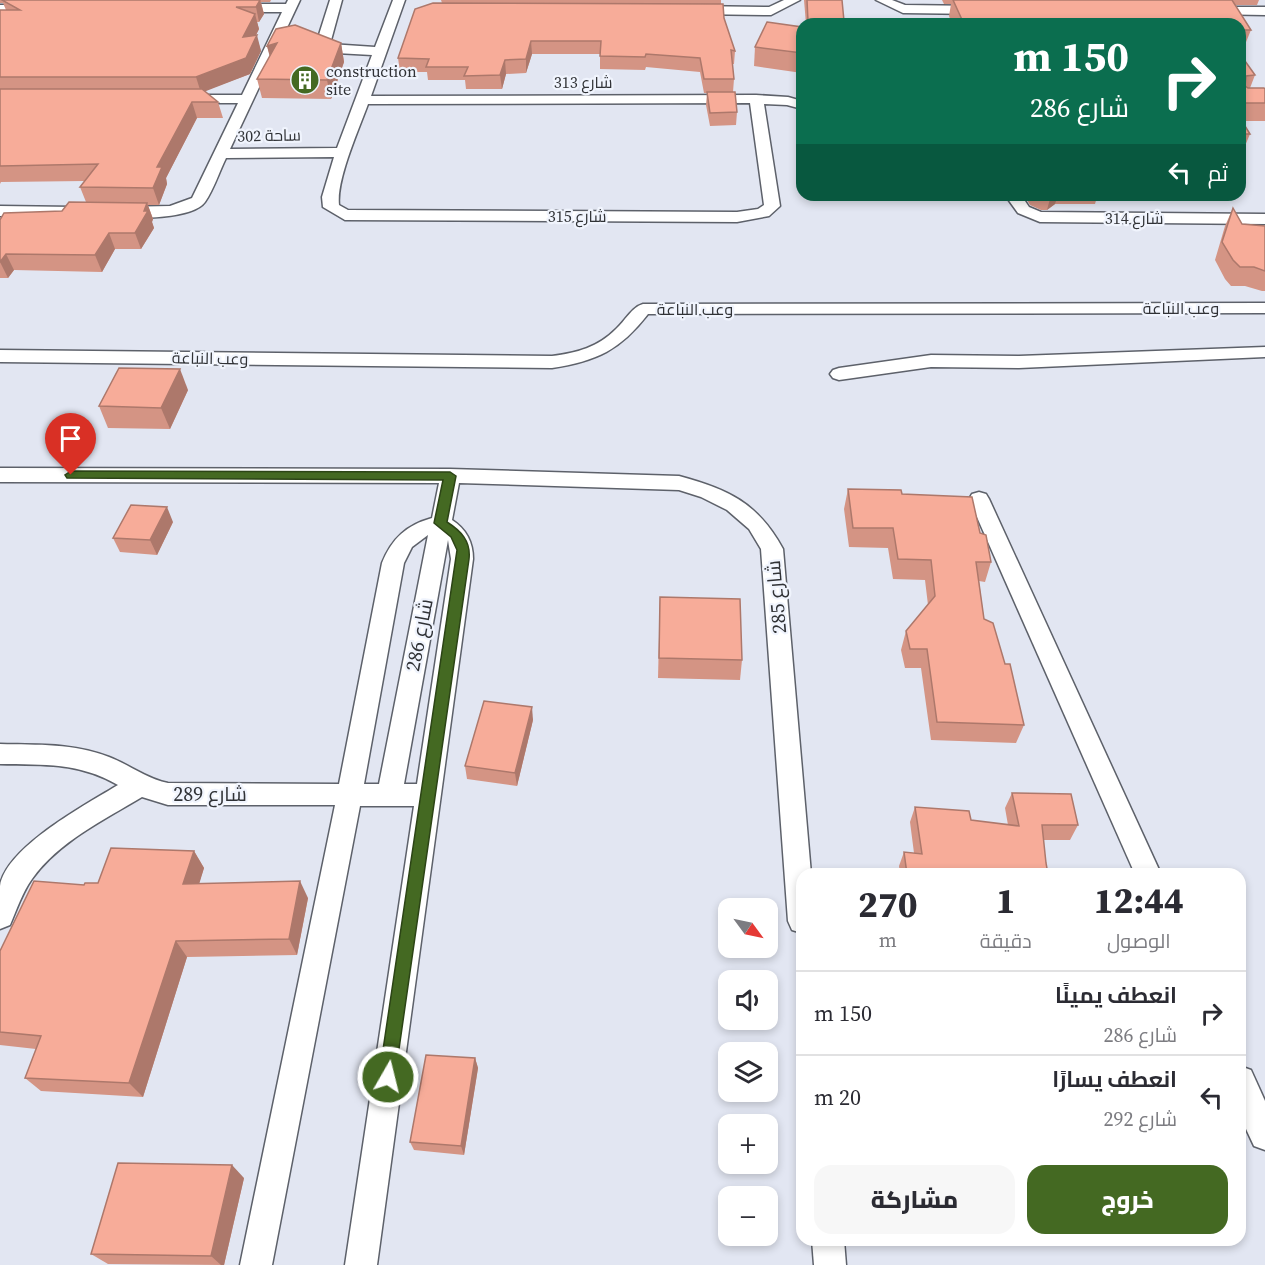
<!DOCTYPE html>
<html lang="ar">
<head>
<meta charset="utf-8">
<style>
	:root { --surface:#fff; --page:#f7f7f7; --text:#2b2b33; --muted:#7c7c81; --line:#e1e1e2; --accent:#446922 }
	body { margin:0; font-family:"Source Serif 4",Cairo,serif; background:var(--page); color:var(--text); direction:rtl; height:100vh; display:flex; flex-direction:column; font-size:22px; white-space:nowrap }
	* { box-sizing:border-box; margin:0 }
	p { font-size:20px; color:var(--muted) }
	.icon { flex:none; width:33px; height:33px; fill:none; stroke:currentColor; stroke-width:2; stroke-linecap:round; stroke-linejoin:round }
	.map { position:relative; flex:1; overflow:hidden; direction:ltr }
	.side { position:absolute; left:796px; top:868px; width:450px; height:378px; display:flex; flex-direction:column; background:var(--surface); border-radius:18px; box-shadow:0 3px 9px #0003; direction:rtl }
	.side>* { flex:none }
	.hud { position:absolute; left:796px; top:18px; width:450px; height:183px; border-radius:18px; box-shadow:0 3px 9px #0003; direction:rtl; background:#0b6e4f; color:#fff; overflow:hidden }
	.needle { width:39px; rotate:123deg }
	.tools { position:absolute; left:718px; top:898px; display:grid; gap:12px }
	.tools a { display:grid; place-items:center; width:60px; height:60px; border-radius:12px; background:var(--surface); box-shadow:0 3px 9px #0003; font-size:30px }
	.pin { position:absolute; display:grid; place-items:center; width:51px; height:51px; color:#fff; margin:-62px -26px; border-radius:50% 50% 50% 0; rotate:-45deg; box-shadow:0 0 6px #0007 }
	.pin .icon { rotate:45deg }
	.me { position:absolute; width:66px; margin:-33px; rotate:8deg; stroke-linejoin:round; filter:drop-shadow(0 0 4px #0008) }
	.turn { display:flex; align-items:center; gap:21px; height:126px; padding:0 18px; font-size:27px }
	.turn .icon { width:78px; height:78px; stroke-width:2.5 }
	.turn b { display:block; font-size:42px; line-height:51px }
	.then { display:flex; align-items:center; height:57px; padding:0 18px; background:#0003; gap:12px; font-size:22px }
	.eta { display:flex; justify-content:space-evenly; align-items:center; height:102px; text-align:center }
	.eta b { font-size:36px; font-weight:800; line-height:42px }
	.primary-button { display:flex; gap:12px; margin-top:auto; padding:12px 18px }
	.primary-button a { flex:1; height:69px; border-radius:18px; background:var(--accent); color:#fff; font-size:24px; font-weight:800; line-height:69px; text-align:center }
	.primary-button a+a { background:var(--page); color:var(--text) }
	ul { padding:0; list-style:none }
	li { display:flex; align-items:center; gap:18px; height:84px; padding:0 18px; border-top:2px solid var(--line) }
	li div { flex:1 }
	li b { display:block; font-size:22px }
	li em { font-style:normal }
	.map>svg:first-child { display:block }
</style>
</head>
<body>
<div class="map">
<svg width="1265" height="1265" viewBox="0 0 1265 1265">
	<rect width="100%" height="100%" fill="#e2e6f2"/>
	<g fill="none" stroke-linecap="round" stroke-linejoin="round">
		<!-- street casing -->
		<g stroke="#5d616a" stroke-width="3">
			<g id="street">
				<path d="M288,0H300L230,149L337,148L372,55L336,53L319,49L317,41L330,0H342L330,44L375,47L393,0H405L371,96L756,95L788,97L802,101V109L787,105L764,104L780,206L769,216L737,222L345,220L323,207L322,197L334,157L226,158C219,172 214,189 205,202C193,219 133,220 113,215L111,212L119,207L170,206L192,198L238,103H184L177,99L184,95H242L282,12H232L226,8L232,4H286ZM750,103L764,205L758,209L737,212L348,210L339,205C336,180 359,129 368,104Z"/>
				<polygon points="784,0 800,0 771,15 693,14 687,10 693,6 769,7"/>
				<polygon points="876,0 892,0 905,5 979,6 985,10 979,14 903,13"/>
				<polygon points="0,5 37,5 43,9 37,13 0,13"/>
				<polygon points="1210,7 1265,7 1265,15 1206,14 1204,11"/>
				<polygon points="1005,195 1021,195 1029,207 1041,212 1265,214 1265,224 1040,222 1018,213"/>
				<polygon points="0,206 74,207 82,212 74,217 0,216"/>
				<path d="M1265,303V313L648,314C620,350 597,361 552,368L0,362V350L552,356C577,353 598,347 616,329C625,321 632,307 643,304Z"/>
				<polygon points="1265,347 1265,357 1019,368 931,367 839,380 833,378 830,374 833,370 839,368 931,355 1019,356"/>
				<path d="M0,468L450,469L679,476C728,489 758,503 783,549L811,874H802V933L792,930L788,921L761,549L749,529L727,510L701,497L679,490L459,483L452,520C466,529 473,542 473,559L377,1265H345L414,806H360L272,1265H240L335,805H168L142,797C104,820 58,842 32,879C22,893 17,909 10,925L0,929C0,915 0,900 0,886C6,847 87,804 118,785C78,762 45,765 0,764V744C38,745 74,743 109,757C130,765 147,779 168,783L339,784L382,563C392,538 407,525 432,518L439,483L0,482ZM428,535L379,784H364L404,563L412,547ZM448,540L451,559L417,784H404Z"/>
				<polygon points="979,492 986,494 989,499 1161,874 1135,874 969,499 972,494"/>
				<polygon points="1240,1066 1251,1070 1265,1101 1265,1150 1254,1146 1240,1116"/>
				<polygon points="812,1240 844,1240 846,1265 814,1265"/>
			</g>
		</g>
		<!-- street -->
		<use href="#street" fill="#fff" fill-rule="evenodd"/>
	</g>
	<!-- wall -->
	<g fill="#d49484">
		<polygon points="0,0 271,0 270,2 261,2 264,14 259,22 257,22 259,29 256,35 261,51 250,74 204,91 218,102 223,118 197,118 166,178 167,184 159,205 148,205 153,219 152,222 154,228 141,249 115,249 102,272 14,270 8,278 0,278 0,220 62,211 86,202 80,187 85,181 1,182 0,184 0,10 6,10 3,3 0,3"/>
		<polygon points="441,0 721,0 721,4 724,18 735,51 734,64 732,64 734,79 733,92 737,112 736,125 710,126 706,105 707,93 704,93 700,72 646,67 645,70 600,69 600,54 532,54 526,73 506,74 502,89 466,89 465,80 428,80 427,72 400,72 398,58 442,3"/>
		<polygon points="804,0 842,0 844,24 806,24"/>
		<polygon points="942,0 1259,0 1257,5 1235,5 1251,30 1244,47 1240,47 1240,24 952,24 949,16 951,4 944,4"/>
		<polygon points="802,27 802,73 754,66 755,47"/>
		<polygon points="341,43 344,62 331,99 262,98 257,79 270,56 267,46"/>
		<polygon points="1240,54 1255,75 1250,88 1265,89 1265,121 1242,121 1250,134 1242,153 1240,153"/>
		<polygon points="1024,195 1114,195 1097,197 1095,204 1055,204 1047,210 1041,210 1030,205"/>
		<polygon points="1233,208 1242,224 1265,226 1265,291 1262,291 1245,286 1231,286 1225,279 1215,260 1225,226"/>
		<polygon points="188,390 170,429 108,428 99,406"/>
		<polygon points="848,489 902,494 980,533 991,562 985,582 979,581 984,619 1005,664 1024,725 1016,743 931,740 921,668 905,668 901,650 906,631 928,605 925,580 893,579 888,548 849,547 844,509"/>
		<polygon points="173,522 157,555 120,552 113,538"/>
		<polygon points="660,597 742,660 740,680 658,678"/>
		<polygon points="533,720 517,786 467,779 465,766"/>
		<polygon points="1012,793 1078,825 1070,840 1043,840 1046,863 1048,874 900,874 899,866 904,852 914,853 910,822 915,807 971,820 1008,825 1005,808"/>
		<polygon points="194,851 204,868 199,883 308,898 297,955 187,957 143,1097 41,1091 25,1078 36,1049 0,1045 0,951 84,885 98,883"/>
		<polygon points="475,1058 478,1068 464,1155 414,1150 410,1142"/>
		<polygon points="244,1178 224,1265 108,1264 91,1254"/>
	</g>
	<!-- shaded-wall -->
	<g fill="#ad786b">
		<polygon points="260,0 264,14 259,22 256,7"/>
		<polygon points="255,14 259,29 247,53 243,37"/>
		<polygon points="257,35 261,51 250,74 201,93 196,77"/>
		<polygon points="531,41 532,54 526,73 526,59"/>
		<polygon points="277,43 272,65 267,46"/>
		<polygon points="341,43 344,62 331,99 327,80"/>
		<polygon points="505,60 506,74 502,89 500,75"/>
		<polygon points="192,102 197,118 166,178 167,184 159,205 153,188 157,167"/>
		<polygon points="1051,195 1058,195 1055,204 1047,210"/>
		<polygon points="147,203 153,219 152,222 154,228 141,249 135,233"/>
		<polygon points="109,233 115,249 102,272 95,255"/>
		<polygon points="6,254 14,270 8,278 0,262"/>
		<polygon points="180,369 188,390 170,429 161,408"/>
		<polygon points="167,507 173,522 157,555 150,540"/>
		<polygon points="532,707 533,720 517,786 515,773"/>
		<polygon points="194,851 204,868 194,901 183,884"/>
		<polygon points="300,881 308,898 297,955 289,939"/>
		<polygon points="176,941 187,957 143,1097 129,1083"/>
		<polygon points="475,1058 478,1068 464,1155 461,1146"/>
		<polygon points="232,1165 244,1178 224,1265 221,1265 211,1256"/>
	</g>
	<!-- building -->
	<g fill="#f7ac99" stroke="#ad786b" stroke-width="1.5">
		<polygon points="2,0 260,0 256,7 236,7 255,14 243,37 257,35 246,58 196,77 0,77 0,10 20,10"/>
		<polygon points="807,0 842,0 844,21 808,21"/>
		<polygon points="953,0 1232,0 1251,30 1240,30 1240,24 964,24"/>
		<polygon points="433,3 723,4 724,18 735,51 731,50 734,79 704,79 700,58 646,54 645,57 600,56 601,41 531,41 526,59 505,60 500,75 464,76 468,67 426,67 429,59 398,58 415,9"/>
		<polygon points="767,22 802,27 802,53 755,47"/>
		<polygon points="295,25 341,43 327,80 257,79 277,43 267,46 276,29"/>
		<polygon points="1240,54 1255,75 1246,76 1245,86 1248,88 1264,88 1265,89 1265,103 1240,103"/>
		<polygon points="0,89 202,89 218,102 192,102 157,167 162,167 153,188 80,187 98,164 0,166"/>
		<polygon points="707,92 735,92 737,112 710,113"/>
		<polygon points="1240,118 1250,134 1240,134"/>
		<polygon points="69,202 147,203 144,211 148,211 135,233 109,233 95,255 6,254 0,262 0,220 4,213 62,211"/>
		<polygon points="1233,208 1242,224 1265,226 1265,271 1254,267 1240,267 1233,260 1222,242"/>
		<polygon points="119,368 180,369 161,408 99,406"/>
		<polygon points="848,489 901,490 902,494 972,497 980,533 986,535 991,562 976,562 984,619 993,623 1005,664 1010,664 1024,725 937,722 927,649 910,649 906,631 935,596 931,560 898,559 893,528 853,528"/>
		<polygon points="131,505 167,507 150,540 113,538"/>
		<polygon points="660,597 740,599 742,660 659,658"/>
		<polygon points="484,701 532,707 515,773 465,766"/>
		<polygon points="1012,793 1071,794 1078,825 1042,825 1046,863 1048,874 907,874 904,852 922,854 915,807 969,811 971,820 1019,826"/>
		<polygon points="111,848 194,851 183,884 300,881 289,939 176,941 129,1083 25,1078 41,1036 0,1032 0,951 34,881 84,885 85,883 98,883"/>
		<polygon points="426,1055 475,1058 461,1146 410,1142"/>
		<polygon points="118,1163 232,1165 211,1256 91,1254"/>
	</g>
	<!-- route -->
	<path fill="#446922" stroke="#2c4416" stroke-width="1.5" d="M71,471L450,472L456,476L447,522C461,531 471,541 469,559L394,1084L388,1086L381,1084L379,1077L457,550L451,537L434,523L443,480L67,478L65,475Z"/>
	<!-- icons -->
	<defs>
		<g id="building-disc" transform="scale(1.5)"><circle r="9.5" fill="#446922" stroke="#f0f4fd"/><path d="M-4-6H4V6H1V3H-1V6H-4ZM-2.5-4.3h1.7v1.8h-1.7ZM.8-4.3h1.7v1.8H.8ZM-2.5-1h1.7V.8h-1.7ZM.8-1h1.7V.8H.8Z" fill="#fff"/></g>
	</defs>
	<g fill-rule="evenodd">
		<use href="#building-disc" x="305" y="80"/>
	</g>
	<g text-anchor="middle" stroke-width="4.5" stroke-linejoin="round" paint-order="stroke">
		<!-- far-poi labels -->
		<g font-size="16" fill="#303236" stroke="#f0f4fd" text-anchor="start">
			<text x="326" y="77">construction<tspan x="326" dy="18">site</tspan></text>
		</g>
		<!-- far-street labels -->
		<g font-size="16" fill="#303236" stroke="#f0f4fd">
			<text x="583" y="88">شارع 313</text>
			<text transform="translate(269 135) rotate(-1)" y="6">ساحة 302</text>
			<text x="577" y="222">شارع 315</text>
			<text x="1134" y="224">شارع 314</text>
			<text x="1181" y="314">وعب النباعة</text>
			<text x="695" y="315">وعب النباعة</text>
			<text transform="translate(210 358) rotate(1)" y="6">وعب النباعة</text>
		</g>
		<!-- street labels -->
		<g font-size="20" fill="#303236" stroke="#f0f4fd">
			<text transform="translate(776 597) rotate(-95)" y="7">شارع 285</text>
			<text transform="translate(419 635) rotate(-79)" y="7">شارع 286</text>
			<text x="210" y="801">شارع 289</text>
		</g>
	</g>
</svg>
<div class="tools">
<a><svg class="needle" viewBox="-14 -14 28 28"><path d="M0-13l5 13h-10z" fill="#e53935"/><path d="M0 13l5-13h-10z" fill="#7c7c81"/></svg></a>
<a><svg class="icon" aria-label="sound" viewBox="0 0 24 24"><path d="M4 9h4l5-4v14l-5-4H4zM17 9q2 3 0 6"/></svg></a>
<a><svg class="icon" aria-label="layers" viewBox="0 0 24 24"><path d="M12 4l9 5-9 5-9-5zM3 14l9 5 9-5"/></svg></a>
<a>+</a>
<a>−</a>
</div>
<div class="pin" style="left:71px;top:475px;background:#d93025"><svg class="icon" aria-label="arrive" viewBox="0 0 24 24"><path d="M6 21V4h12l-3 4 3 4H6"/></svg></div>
<svg class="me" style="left:388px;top:1077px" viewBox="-20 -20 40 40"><circle r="17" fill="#446922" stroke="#fff" stroke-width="3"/><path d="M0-11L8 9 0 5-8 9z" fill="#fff"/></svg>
<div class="hud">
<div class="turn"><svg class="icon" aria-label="right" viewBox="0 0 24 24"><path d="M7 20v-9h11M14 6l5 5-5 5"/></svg><div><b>150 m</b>شارع 286</div></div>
<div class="then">ثم<svg class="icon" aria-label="left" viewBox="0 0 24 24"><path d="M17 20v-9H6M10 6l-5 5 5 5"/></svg></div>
</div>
<section class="side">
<div class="eta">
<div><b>12:44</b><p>الوصول</p></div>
<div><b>1</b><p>دقيقة</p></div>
<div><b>270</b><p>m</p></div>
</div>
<ul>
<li><svg class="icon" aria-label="right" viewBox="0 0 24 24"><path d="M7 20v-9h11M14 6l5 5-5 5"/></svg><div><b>انعطف يمينًا</b><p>شارع 286</p></div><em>150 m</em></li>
<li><svg class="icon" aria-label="left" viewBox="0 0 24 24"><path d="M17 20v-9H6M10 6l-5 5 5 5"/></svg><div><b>انعطف يسارًا</b><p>شارع 292</p></div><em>20 m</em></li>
</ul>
<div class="primary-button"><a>خروج</a><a>مشاركة</a></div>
</section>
</div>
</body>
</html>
